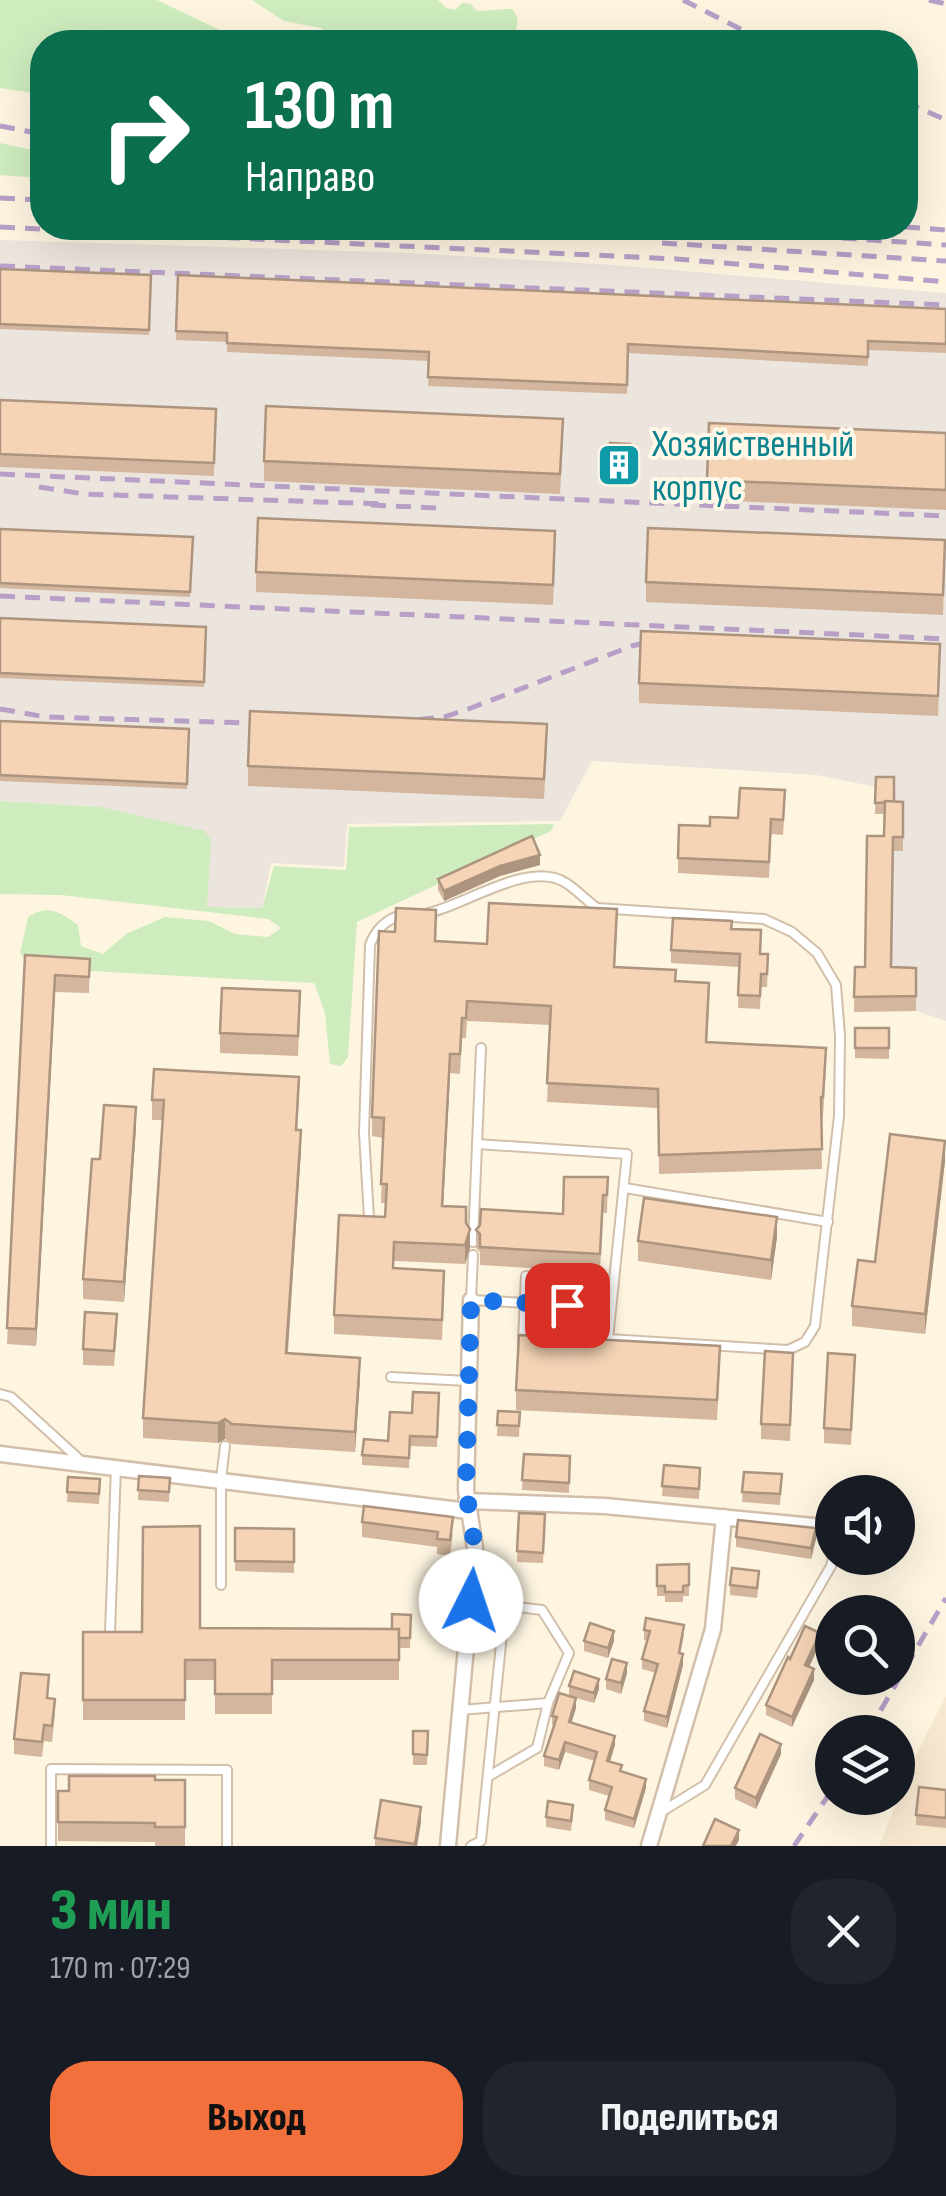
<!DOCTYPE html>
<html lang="ru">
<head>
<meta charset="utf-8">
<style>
	:root { --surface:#171b24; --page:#20242c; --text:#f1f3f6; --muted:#9ea1a6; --accent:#f2703c }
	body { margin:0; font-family:"Sofia Sans Condensed",sans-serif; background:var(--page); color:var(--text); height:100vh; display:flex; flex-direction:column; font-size:38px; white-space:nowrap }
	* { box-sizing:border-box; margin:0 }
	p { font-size:32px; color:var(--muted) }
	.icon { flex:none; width:55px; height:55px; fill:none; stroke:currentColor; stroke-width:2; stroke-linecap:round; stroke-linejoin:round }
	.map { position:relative; height:1846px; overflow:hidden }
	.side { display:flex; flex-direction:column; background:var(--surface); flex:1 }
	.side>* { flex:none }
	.top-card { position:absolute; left:30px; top:30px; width:888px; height:210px; border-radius:40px; box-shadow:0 10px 40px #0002; background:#0b6e4f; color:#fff; overflow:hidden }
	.controls { position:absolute; left:815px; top:1475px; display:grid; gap:20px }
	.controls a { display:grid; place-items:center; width:100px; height:100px; border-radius:50%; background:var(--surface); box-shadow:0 10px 40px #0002; font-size:50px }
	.pin { position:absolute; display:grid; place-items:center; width:85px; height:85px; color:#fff; margin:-42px; border-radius:20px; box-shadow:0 5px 15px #0006 }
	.me { position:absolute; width:110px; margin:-55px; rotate:4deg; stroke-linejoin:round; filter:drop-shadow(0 0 8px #0008) }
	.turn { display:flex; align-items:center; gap:35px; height:210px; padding:0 50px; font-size:45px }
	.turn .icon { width:130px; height:130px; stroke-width:2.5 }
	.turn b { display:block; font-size:70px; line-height:85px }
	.round { display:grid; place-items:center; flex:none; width:105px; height:105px; border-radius:40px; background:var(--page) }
	.overview { display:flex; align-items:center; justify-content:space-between; height:170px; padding:0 50px }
	h1 { font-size:60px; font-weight:800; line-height:75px; color:#1e9e55 }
	.cta { display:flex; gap:20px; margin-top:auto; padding:20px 50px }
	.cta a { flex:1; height:115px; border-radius:40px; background:var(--accent); color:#111; font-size:40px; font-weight:800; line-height:115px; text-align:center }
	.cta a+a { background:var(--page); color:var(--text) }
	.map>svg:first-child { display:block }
</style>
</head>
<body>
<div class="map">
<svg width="946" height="1846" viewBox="0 0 946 1846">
	<rect width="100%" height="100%" fill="#fef5e1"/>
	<!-- residential -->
	<polygon fill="#f6e7cf" points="946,1696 946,1846 879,1846 917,1753"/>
	<!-- industrial -->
	<polygon fill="#ece5dd" points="0,240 411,253 613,265 946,293 946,1021 916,1011 865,967 884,851 885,814 876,787 816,775 592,761 560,821 347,824 344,867 271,863 262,908 206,907 211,841 101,807 0,801"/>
	<!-- green -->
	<g fill="#ceecbe">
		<polygon points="0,0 157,0 245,42 42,42 42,94 0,88"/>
		<path d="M252,0H438L446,8L455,10L462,3L471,4L477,11L512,9C519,18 519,23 514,33L505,36V42H337L321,28L284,21Z"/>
		<polygon points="0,143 42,152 42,178 0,175"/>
		<path d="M0,801L101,807L205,831L211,841L207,907L262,908L274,866L346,870L349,827L554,824L551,831L357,922L348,1057L341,1066L330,1064L325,1013L314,983L35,968L20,953L28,917C48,903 61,913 78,925L81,946L103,954L126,934L165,917L209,921L235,934L268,937L281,928L268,919L61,895L0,894Z"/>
	</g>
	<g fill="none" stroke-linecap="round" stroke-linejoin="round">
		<!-- lane casing -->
		<g stroke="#d2bfaa" stroke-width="12">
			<g id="lane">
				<path d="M428,913C466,905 530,859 566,883C577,890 586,900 597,908L764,919L792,932L817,953L836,985L840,1036L839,1116L815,1326L805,1342L788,1350L608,1339L627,1154L477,1144"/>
				<polyline points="625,1188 828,1222"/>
				<path d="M369,1218L364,1133L370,945C375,930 388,917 404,915"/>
				<polyline points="473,1242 481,1048"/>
				<polyline points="473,1255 471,1300 567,1305"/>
				<polyline points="523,1341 526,1276"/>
				<polyline points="565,1345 569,1280"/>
				<polyline points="391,1377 468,1381"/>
				<polyline points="0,1394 11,1397 80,1460"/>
				<polyline points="221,1585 221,1479 225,1446"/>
				<polyline points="110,1632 116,1467"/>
				<polyline points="460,1710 548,1703 569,1653 542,1610 471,1601"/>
				<polyline points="489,1776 537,1748 548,1703"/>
				<polyline points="661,1812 705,1785 831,1566 833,1558"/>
				<polyline points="51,1846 51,1769 227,1770 227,1846"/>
				<polyline points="471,1846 481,1841 505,1605"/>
			</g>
		</g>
		<!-- street casing -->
		<g stroke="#d2bfaa" stroke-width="19">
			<g id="street">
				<polyline points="0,1454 468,1511"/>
				<polyline points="466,1501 605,1506 814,1526 829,1531"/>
				<polyline points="448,1846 475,1548 466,1490 471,1300"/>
				<polyline points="649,1846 713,1629 724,1517"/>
			</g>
		</g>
		<!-- lane -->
		<use href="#lane" stroke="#fff" stroke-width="8"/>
		<!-- street -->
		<use href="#street" stroke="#fff" stroke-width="14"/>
		<!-- rail -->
		<g stroke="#b89fc8" stroke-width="5" stroke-dasharray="15 10" stroke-linecap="butt">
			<polyline points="683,0 766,42"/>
			<polyline points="929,0 946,4"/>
			<polyline points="905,102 946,120"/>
			<polyline points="0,126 42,134"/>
			<polyline points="0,198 42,200"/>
			<polyline points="0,227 677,259 946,282"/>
			<polyline points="905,227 946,230"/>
			<polyline points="692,228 946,245"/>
			<polyline points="662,243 946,261"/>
			<polyline points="0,266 946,305"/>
			<polyline points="0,474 946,516"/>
			<polyline points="39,487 84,494 384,504"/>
			<polyline points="371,505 436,508"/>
			<polyline points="0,596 946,639"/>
			<polyline points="0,709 46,717 279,724"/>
			<polyline points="394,722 444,717 471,708 632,646 669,637"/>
			<polyline points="868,1732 946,1598"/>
			<polyline points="794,1846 832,1790"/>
		</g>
	</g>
	<!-- wall -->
	<g fill="#d3b69d">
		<polygon points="0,269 151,275 149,335 0,329"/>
		<polygon points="178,275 946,309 946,353 868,350 868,366 628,353 627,394 428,386 429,361 227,352 227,342 176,340"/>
		<polygon points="0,400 216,409 214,476 0,467"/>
		<polygon points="946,433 946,510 707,500 707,480"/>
		<polygon points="563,439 560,494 264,481 264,461"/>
		<polygon points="610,443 630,444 629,482 608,481"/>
		<polygon points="0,529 193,537 190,597 0,588"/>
		<polygon points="555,551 553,605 256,592 256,572"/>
		<polygon points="945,560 943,615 646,602 646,582"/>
		<polygon points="0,618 206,627 204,687 0,678"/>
		<polygon points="940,664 938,716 639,703 639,683"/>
		<polygon points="0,721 189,729 187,789 0,781"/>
		<polygon points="547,744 544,799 248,786 248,766"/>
		<polygon points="876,777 894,802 903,802 903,851 893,851 891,967 916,968 916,1011 854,1012 855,967 865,967 884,836 885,814 875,814"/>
		<polygon points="785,806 783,835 771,834 769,878 678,873 678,858 710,826"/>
		<polygon points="540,865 500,876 444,901 438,890 438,879"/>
		<polygon points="617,929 615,967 676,981 709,1003 707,1042 826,1067 823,1117 821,1117 822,1169 659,1174 658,1108 547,1102 550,1025 467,1021 466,1038 462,1038 460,1074 450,1073 443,1206 466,1224 470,1248 465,1264 394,1261 394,1268 444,1290 442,1340 334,1334 334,1315 385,1217 386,1203 381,1203 383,1138 372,1136 372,1117 395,932 436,941 487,944"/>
		<polygon points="731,929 760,954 768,967 767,987 761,987 760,1009 738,1008 739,967 671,963 671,950"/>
		<polygon points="25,955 90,959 89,993 55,992 36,1346 7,1344"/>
		<polygon points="300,1011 298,1056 220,1053 220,1033"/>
		<polygon points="889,1028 889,1059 855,1058 855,1048"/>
		<polygon points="299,1098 297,1130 301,1150 288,1353 360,1378 355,1452 232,1444 225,1439 218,1443 143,1438 143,1418 163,1120 152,1120 152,1100"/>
		<polygon points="136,1127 124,1302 83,1299 83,1279 100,1159"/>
		<polygon points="945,1161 925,1334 852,1326 852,1306 875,1262"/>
		<polygon points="608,1177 607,1213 603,1213 600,1272 480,1265 480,1252 476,1248 476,1230 563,1214"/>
		<polygon points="777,1237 771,1280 638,1261 638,1241"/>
		<polygon points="117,1329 114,1366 83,1365 83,1349"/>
		<polygon points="720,1366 717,1420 516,1410 516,1390"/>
		<polygon points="793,1368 790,1441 761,1439 761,1424"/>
		<polygon points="855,1370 851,1445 824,1443 824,1428"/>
		<polygon points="439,1393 437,1447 410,1446 409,1468 362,1465 362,1455 388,1441 412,1413"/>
		<polygon points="498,1411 520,1412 519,1437 497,1436"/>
		<polygon points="524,1454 570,1456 569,1493 522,1490"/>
		<polygon points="664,1465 700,1468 699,1499 662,1496"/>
		<polygon points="744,1472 782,1474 780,1505 742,1502"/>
		<polygon points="139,1476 170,1478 169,1502 138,1500"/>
		<polygon points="68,1477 100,1490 99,1504 67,1502"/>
		<polygon points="519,1513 545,1514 543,1563 517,1562"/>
		<polygon points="362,1522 453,1533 450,1556 437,1554 437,1547 362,1537"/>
		<polygon points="235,1528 294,1529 294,1573 235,1571"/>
		<polygon points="736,1537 816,1539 811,1559 736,1547"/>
		<polygon points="657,1565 689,1585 689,1596 683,1596 683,1602 665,1602 665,1596 657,1596"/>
		<polygon points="759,1582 757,1598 730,1595 730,1585"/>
		<polygon points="411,1615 410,1648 399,1648 399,1680 272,1680 272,1714 215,1714 215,1680 185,1680 185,1720 83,1720 83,1632 142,1632 200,1628 392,1629"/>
		<polygon points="644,1630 684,1635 680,1654 683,1665 667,1728 644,1721 644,1711 656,1673 642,1669 642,1659 647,1641 644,1640"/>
		<polygon points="584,1641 614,1641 608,1658 584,1651"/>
		<polygon points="820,1643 809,1667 814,1680 792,1727 766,1715 766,1705 790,1659"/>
		<polygon points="627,1673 621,1694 606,1689 606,1679"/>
		<polygon points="569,1686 599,1689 594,1703 576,1698 576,1708 571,1722 615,1745 610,1762 646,1788 634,1828 605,1820 605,1810 609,1796 589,1790 589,1780 595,1761 565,1752 559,1770 544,1766 544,1756 554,1726 552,1725 552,1716 569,1696"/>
		<polygon points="48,1698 55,1714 52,1742 44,1741 42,1757 14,1754 14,1739"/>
		<polygon points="413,1731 428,1731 427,1765 413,1765"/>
		<polygon points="781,1754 756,1809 735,1799 735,1788"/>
		<polygon points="155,1780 185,1780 185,1846 155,1846 155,1842 58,1841 58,1791 69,1791"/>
		<polygon points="946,1790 946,1828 916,1825 916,1815"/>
		<polygon points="573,1815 571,1831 546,1827 546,1817"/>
		<polygon points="421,1822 417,1846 375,1846 375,1838"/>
	</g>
	<!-- shaded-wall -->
	<g fill="#ac947f">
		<polygon points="540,855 540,865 500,876 444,901 444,891 500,866"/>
		<polygon points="55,975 55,992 36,1346 36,1329"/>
		<polygon points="450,1054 450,1073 442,1225 442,1206"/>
		<polygon points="136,1107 136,1127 124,1302 124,1282"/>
		<polygon points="301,1130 301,1150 286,1373 286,1353"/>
		<polygon points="945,1141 945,1161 925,1334 925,1314"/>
		<polygon points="777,1217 777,1237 771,1280 771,1260"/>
		<polygon points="470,1229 470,1248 465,1264 465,1245"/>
		<polygon points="360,1358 360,1378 355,1452 355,1432"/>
		<polygon points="225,1419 225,1439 218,1443 218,1423"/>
		<polygon points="816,1528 816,1539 811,1559 811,1548"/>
		<polygon points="614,1631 614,1641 608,1658 608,1648"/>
		<polygon points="820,1633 820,1643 805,1676 805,1665"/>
		<polygon points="683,1654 683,1665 667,1728 667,1717"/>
		<polygon points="627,1663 627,1673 621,1694 621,1683"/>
		<polygon points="814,1669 814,1680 792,1727 792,1717"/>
		<polygon points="599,1679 599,1689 594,1703 594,1693"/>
		<polygon points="576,1698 576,1708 569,1731 569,1722"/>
		<polygon points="615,1736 615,1745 607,1770 607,1761"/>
		<polygon points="565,1742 565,1752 559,1770 559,1760"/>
		<polygon points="781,1744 781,1754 756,1809 756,1798"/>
		<polygon points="646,1779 646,1788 634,1828 634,1819"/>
		<polygon points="421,1807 421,1822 417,1846 415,1846"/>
		<polygon points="739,1830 739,1840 736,1846 731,1846"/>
	</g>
	<!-- building -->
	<g fill="#f5d4b6" stroke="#ac947f" stroke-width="2.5">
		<polygon points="0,269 151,275 149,330 0,324"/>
		<polygon points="178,275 946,309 946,344 868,341 868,357 628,344 627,385 428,377 429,352 227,343 227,333 176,331"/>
		<polygon points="0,400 216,409 214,463 0,454"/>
		<polygon points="266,406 563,419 560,474 264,461"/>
		<polygon points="709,423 946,433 946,490 707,480"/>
		<polygon points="610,443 630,444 629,477 608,476"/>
		<polygon points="258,518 555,531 553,585 256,572"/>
		<polygon points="648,528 945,540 943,595 646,582"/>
		<polygon points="0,529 193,537 190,592 0,583"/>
		<polygon points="0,618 206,627 204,682 0,673"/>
		<polygon points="641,631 940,644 938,696 639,683"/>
		<polygon points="250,711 547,724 544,779 248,766"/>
		<polygon points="0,721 189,729 187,784 0,775"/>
		<polygon points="876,777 894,777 894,802 875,803"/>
		<polygon points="740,788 785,790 783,820 771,819 769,862 678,858 679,825 710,826 710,817 738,818"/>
		<polygon points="885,801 903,802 903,837 893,837 891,967 916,968 916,996 854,997 855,967 865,967 867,836 884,836"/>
		<polygon points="532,836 540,855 500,866 444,891 438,879"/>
		<polygon points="489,903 617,909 614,967 676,970 675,981 709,983 706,1042 826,1048 823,1097 821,1097 822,1149 659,1155 658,1089 547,1083 551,1006 467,1001 466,1018 462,1018 460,1054 450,1054 442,1206 466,1207 466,1223 470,1229 465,1245 394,1242 393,1268 444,1271 442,1320 334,1315 339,1215 385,1217 387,1184 381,1184 384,1118 372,1117 379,931 395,932 396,908 436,910 435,941 487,944"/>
		<polygon points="673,918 732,921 731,929 761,930 760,954 768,954 767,974 761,974 760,996 738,995 740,954 671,950"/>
		<polygon points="25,955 90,959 89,977 55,975 36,1329 7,1328"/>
		<polygon points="222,988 300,991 298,1036 220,1033"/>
		<rect x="855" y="1028" width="34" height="20"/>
		<polygon points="154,1069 299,1077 296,1130 301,1130 286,1353 360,1358 355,1432 232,1424 225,1419 218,1423 143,1418 164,1100 152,1100"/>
		<polygon points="104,1105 136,1107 124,1282 83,1279 92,1159 100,1159"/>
		<polygon points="890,1134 945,1141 925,1314 852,1306 858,1260 875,1262"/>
		<polygon points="564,1177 608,1177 607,1195 603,1195 600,1254 480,1247 480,1234 476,1230 480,1225 481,1209 563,1214"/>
		<polygon points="644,1198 777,1217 771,1260 638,1241"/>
		<polygon points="85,1312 117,1314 114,1351 83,1349"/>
		<polygon points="519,1335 720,1346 717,1400 516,1390"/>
		<polygon points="765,1351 793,1353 790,1425 761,1424"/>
		<polygon points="828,1353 855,1355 851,1430 824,1428"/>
		<polygon points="413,1392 439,1393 437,1437 410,1436 409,1458 362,1455 364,1439 388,1441 390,1412 412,1413"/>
		<polygon points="498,1411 520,1412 519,1426 497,1425"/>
		<polygon points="524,1454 570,1456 569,1483 522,1480"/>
		<polygon points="664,1465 700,1468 699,1489 662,1486"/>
		<polygon points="744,1472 782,1474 780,1494 742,1492"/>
		<polygon points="139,1476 170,1478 169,1492 138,1490"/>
		<polygon points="68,1477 100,1479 99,1494 67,1492"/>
		<polygon points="364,1506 453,1517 450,1540 437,1539 438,1532 362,1522"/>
		<polygon points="519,1513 545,1514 543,1553 517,1551"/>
		<polygon points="738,1520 816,1528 811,1548 736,1537"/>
		<polygon points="200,1526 200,1628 399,1629 399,1660 272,1660 272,1694 215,1694 215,1660 185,1660 185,1700 83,1700 83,1632 142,1632 143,1527"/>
		<polygon points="235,1528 294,1529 294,1562 235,1561"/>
		<polygon points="689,1564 689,1585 683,1586 683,1592 665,1592 665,1586 657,1586 657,1565"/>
		<polygon points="732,1568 759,1571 757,1588 730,1585"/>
		<polygon points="392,1614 411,1615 410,1638 399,1638 399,1629 392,1629"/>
		<polygon points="646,1618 684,1625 679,1653 683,1654 667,1717 644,1711 658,1664 642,1659 650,1631 644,1630"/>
		<polygon points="590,1623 614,1631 608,1648 584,1641"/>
		<polygon points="805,1626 820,1633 805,1665 814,1669 792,1717 766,1705 788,1657 790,1659"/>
		<polygon points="612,1659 627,1663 621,1683 606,1679"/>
		<polygon points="574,1671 599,1679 594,1693 569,1686"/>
		<polygon points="21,1673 49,1675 47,1698 55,1699 52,1726 44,1725 42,1742 14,1739"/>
		<polygon points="559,1693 576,1698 569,1722 615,1736 607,1761 622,1765 620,1771 646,1779 634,1819 605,1810 612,1787 589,1780 597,1752 565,1742 559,1760 544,1756 557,1717 552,1716"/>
		<polygon points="413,1731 428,1731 427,1755 413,1754"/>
		<polygon points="760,1734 781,1744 756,1798 735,1788"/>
		<polygon points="69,1776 155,1776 155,1780 185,1780 185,1827 155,1827 155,1823 58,1822 58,1791 69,1791"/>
		<polygon points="919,1787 946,1790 946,1818 916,1815"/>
		<polygon points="381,1800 421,1807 415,1844 375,1838"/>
		<polygon points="548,1801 573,1805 571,1821 546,1817"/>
		<polygon points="715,1819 739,1830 731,1846 703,1846"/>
	</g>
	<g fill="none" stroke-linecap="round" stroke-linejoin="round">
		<!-- route -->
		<polyline stroke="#1a73e8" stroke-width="18" stroke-dasharray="0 32.4" points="471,1601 475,1548 466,1490 471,1300 567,1305"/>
	</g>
	<!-- icons -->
	<defs>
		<g id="building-square" transform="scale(2.25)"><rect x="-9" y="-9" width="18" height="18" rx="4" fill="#0f9aa8" stroke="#fff8e9"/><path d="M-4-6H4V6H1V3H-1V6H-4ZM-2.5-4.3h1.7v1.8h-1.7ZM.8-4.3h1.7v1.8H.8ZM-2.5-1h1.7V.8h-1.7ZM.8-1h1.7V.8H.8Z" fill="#fff"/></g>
	</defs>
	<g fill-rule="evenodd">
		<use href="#building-square" x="619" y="465"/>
	</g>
	<g text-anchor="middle" stroke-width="8" stroke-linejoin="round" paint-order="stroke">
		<!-- culture labels -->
		<g font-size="38" fill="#0d838f" stroke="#fff8e9" text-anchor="start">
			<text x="652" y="456">Хозяйственный<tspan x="652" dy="44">корпус</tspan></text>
		</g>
	</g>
</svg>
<div class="controls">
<a><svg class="icon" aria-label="sound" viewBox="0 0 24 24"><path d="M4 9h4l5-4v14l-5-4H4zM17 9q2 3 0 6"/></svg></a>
<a><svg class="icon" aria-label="search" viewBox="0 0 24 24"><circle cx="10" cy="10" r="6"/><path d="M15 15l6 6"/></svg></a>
<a><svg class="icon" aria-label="layers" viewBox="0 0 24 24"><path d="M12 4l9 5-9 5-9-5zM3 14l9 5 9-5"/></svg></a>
</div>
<div class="pin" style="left:567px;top:1305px;background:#d93025"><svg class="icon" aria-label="arrive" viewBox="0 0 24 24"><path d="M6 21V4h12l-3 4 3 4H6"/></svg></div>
<svg class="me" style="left:471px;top:1601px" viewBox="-20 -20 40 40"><circle r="19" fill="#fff"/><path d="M0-13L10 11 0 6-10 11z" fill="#1a73e8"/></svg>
<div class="top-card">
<div class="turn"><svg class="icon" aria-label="right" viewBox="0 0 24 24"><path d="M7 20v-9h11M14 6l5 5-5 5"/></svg><div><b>130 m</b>Направо</div></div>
</div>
</div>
<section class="side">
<div class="overview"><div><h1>3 мин</h1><p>170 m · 07:29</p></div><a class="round"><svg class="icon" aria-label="close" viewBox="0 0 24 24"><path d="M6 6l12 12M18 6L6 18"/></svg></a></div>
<div class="cta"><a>Выход</a><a>Поделиться</a></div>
</section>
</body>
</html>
